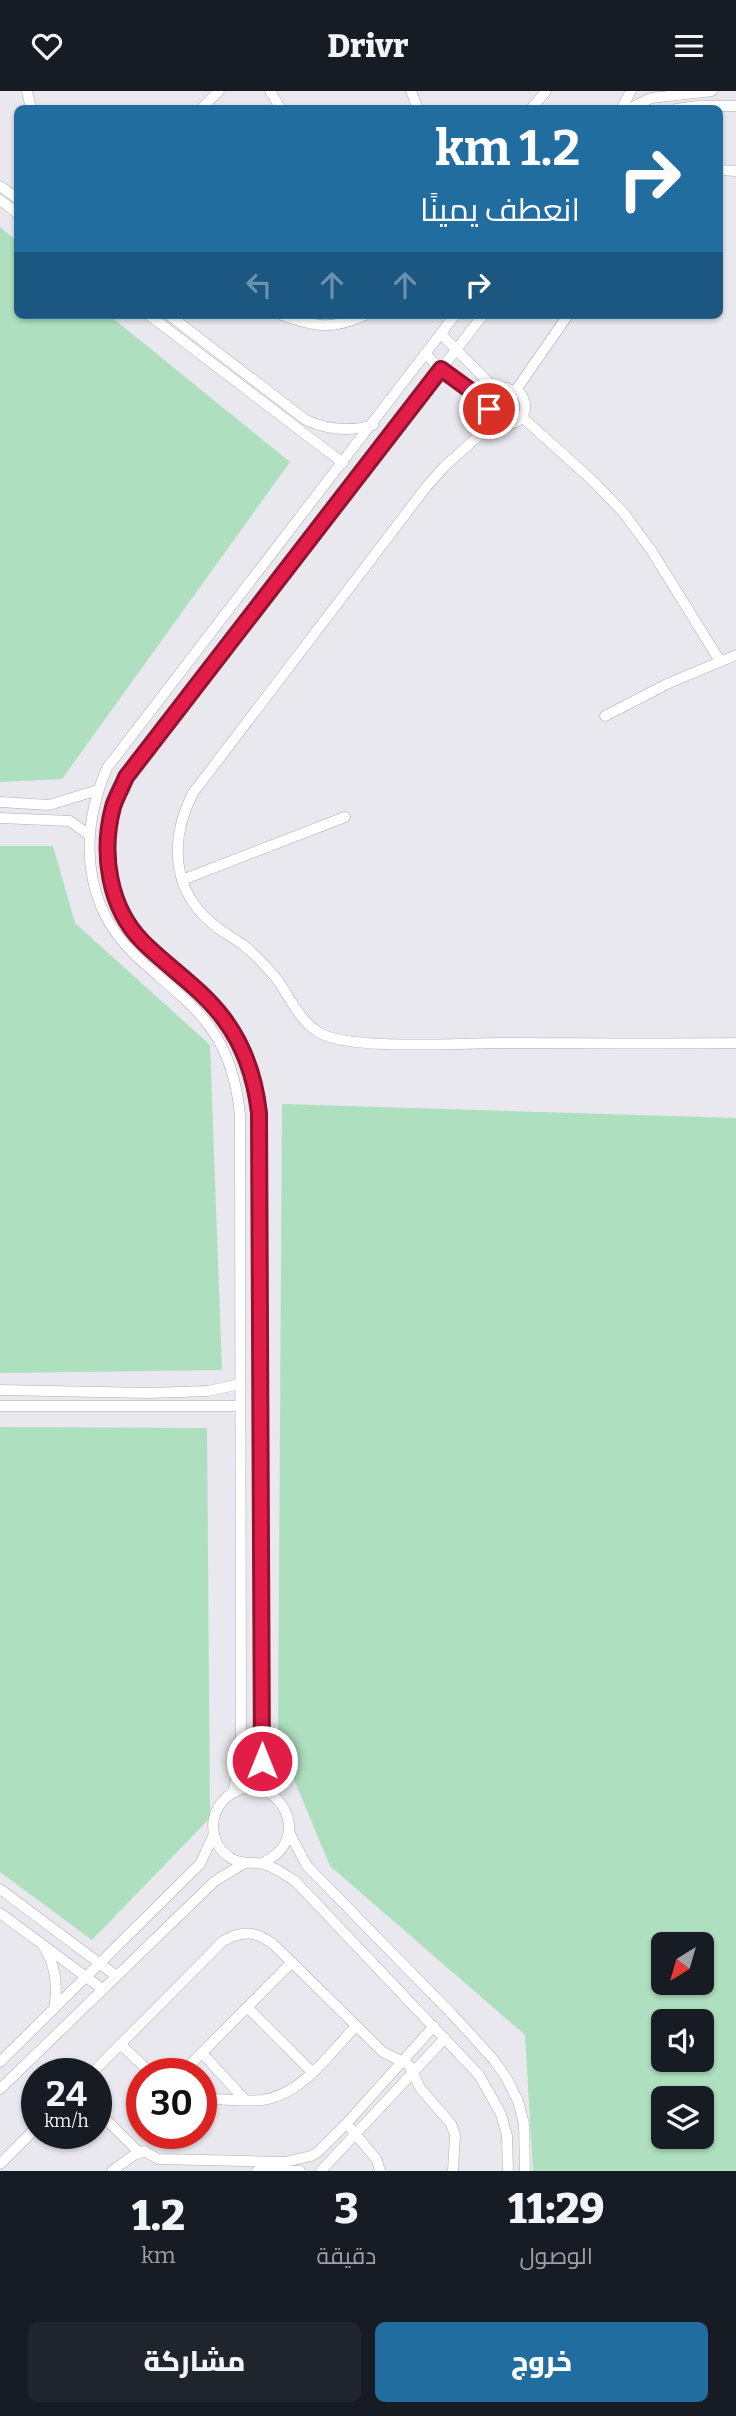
<!DOCTYPE html>
<html lang="ar">
<head>
<meta charset="utf-8">
<style>
	:root { --surface:#171b24; --page:#20242c; --text:#f1f3f6; --muted:#9ea1a6; --accent:#226da0 }
	body { margin:0; font-family:Bitter,Cairo,serif; background:var(--page); color:var(--text); direction:rtl; height:100vh; display:flex; flex-direction:column; font-size:26px; white-space:nowrap }
	* { box-sizing:border-box; margin:0 }
	p { font-size:23px; color:var(--muted) }
	.icon { flex:none; width:38px; height:38px; fill:none; stroke:currentColor; stroke-width:2; stroke-linecap:round; stroke-linejoin:round }
	.map { position:relative; height:2080px; overflow:hidden; direction:ltr }
	.sheet { display:flex; flex-direction:column; background:var(--surface); flex:1 }
	.sheet>* { flex:none }
	.banner { position:absolute; left:14px; top:14px; width:709px; height:214px; border-radius:10px; box-shadow:0 2px 5px #0004; direction:rtl; background:#226da0; color:#fff; overflow:hidden }
	.needle { width:46px; rotate:217deg }
	.controls { position:absolute; left:651px; top:1841px; display:grid; gap:14px }
	.controls a { display:grid; place-items:center; width:63px; height:63px; border-radius:10px; background:var(--surface); box-shadow:0 2px 5px #0004; font-size:35px }
	.speed { position:absolute; left:21px; top:1967px; display:flex; gap:14px; font-size:35px; font-weight:700; text-align:center }
	.speed>* { display:grid; place-content:center; width:91px; height:91px; border-radius:50%; background:var(--surface); box-shadow:0 2px 5px #0004; line-height:1 }
	.speed small { font-size:18px; font-weight:400 }
	.speed .limit { border:10px solid #d22; background:#fff; color:#111 }
	.pin { position:absolute; display:grid; place-items:center; width:60px; height:60px; color:#fff; margin:-30px; border:4px solid #fff; border-radius:50%; box-shadow:0 2px 7px #0007 }
	.me { position:absolute; width:77px; margin:-38px; rotate:0deg; stroke-linejoin:round; filter:drop-shadow(0 0 5px #0008) }
	.turn { display:flex; align-items:center; gap:24px; height:147px; padding:0 28px; font-size:32px }
	.turn .icon { width:91px; height:91px; stroke-width:2.5 }
	.turn b { display:block; font-size:49px; line-height:60px }
	.lanes { display:flex; align-items:center; height:66px; padding:0 28px; background:#0003; justify-content:center; gap:35px; direction:ltr }
	.lanes .off { opacity:.35 }
	.eta { display:flex; justify-content:space-evenly; align-items:center; height:119px; text-align:center }
	.eta b { font-size:42px; font-weight:800; line-height:49px }
	.primary-button { display:flex; gap:14px; margin-top:auto; padding:14px 28px }
	.primary-button a { flex:1; height:80px; border-radius:10px; background:var(--accent); color:#fff; font-size:28px; font-weight:800; line-height:80px; text-align:center }
	.primary-button a+a { background:var(--page); color:var(--text) }
	header { display:flex; justify-content:space-between; align-items:center; height:91px; padding:0 28px; background:var(--surface); font-size:32px; font-weight:800 }
	.map>svg:first-child { display:block }
</style>
</head>
<body>
<header><svg class="icon" aria-label="menu" viewBox="0 0 24 24"><path d="M4 6h16M4 12h16M4 18h16"/></svg>Drivr<svg class="icon" aria-label="heart" viewBox="0 0 24 24"><path d="M12 20l-8-8c-3-5 5-10 8-4 3-6 11-1 8 4z"/></svg></header>
<div class="map">
<svg width="736" height="2080" viewBox="0 0 736 2080">
	<rect width="100%" height="100%" fill="#e8e8ee"/>
	<!-- green -->
	<g fill="#aedfbf" fill-rule="evenodd">
		<polygon points="0,136 17,150 18,224 109,224 290,371 62,688 0,691"/>
		<polygon points="0,755 53,755 75,832 210,954 222,1279 0,1282"/>
		<path d="M282,1013L736,1027V2080H533L525,1944L330,1775L278,1650ZM663,1853H702V1892H663ZM663,1930H702V1969H663ZM663,2007H702V2046H663Z"/>
		<polygon points="0,1336 207,1337 210,1727 92,1849 0,1781"/>
	</g>
	<g fill="none" stroke-linecap="round" stroke-linejoin="round">
		<!-- minor casing -->
		<g stroke="#aeadb4" stroke-width="11">
			<g id="minor">
				<polyline points="27,0 31,18"/>
				<polyline points="270,0 281,18"/>
				<polyline points="411,0 418,18"/>
				<polyline points="201,18 219,0"/>
				<polyline points="531,18 546,0"/>
				<polyline points="621,18 631,0"/>
				<polyline points="629,18 651,7 712,0"/>
				<polyline points="676,18 698,15 736,15"/>
				<polyline points="719,79 736,80"/>
				<polyline points="0,95 18,108"/>
				<polyline points="0,109 18,123"/>
				<polyline points="149,224 343,372"/>
				<path d="M169,224L306,329C328,339 350,341 373,334"/>
				<path d="M282,224C315,236 333,239 365,224"/>
				<polyline points="441,243 497,300"/>
				<path d="M425,263L441,278L489,313C493,348 539,332 521,303L506,297L493,304L489,313"/>
				<polyline points="516,299 568,224"/>
				<polyline points="522,326 593,390 623,421 651,459 720,570"/>
				<path d="M496,329L444,376L427,395L193,702C172,743 170,790 204,825C215,837 229,844 242,853C255,863 266,875 276,887C290,906 298,928 318,941C348,960 457,952 497,952C577,952 656,953 736,952"/>
				<polyline points="605,625 669,592 736,564"/>
				<polyline points="0,711 49,714 98,699"/>
				<polyline points="0,727 70,730 89,744"/>
				<polyline points="182,789 345,726"/>
				<polyline points="0,1299 149,1302 208,1300 240,1293"/>
				<polyline points="0,1315 240,1315"/>
				<path d="M233,1702L241,1668L240,1024C237,993 230,965 212,939C192,910 161,889 136,865C82,814 79,742 107,677L455,224"/>
				<path d="M271,1702L262,1670L259,1022C255,987 245,956 224,928C202,898 169,877 143,851C97,805 102,740 126,686L483,224"/>
				<polyline points="289,1741 307,1775 452,1923 494,1969 507,1988 518,2010 524,2033 525,2080"/>
				<path d="M262,1772C321,1746 271,1672 228,1705C221,1711 216,1718 214,1727C211,1741 216,1757 228,1765C240,1775 251,1770 263,1773C275,1776 286,1784 296,1791L479,1984L501,2023L507,2045L508,2080"/>
				<polyline points="0,1798 115,1884"/>
				<polyline points="0,1822 101,1897"/>
				<path d="M44,1856C56,1875 58,1896 54,1918"/>
				<polyline points="247,1916 312,1981"/>
				<polyline points="120,1953 152,1983"/>
				<polyline points="202,1962 245,2009"/>
				<polyline points="0,1971 200,1773 214,1743"/>
				<path d="M91,1983L223,1850C242,1839 256,1840 273,1853L383,1961L409,1974L420,1997L451,2033L455,2044L453,2080"/>
				<polyline points="181,1983 292,1871"/>
				<polyline points="0,1998 215,1790 243,1773"/>
				<path d="M201,2007C221,2008 242,2011 262,2009C302,2004 330,1962 356,1935"/>
				<polyline points="96,2019 139,2061"/>
				<polyline points="351,2038 377,2069 380,2080"/>
				<polyline points="0,2073 37,2036"/>
				<polyline points="112,2080 134,2064 144,2060 158,2068 285,2071 311,2065 318,2061 346,2033 434,1935"/>
				<polyline points="257,2080 300,2080"/>
				<polyline points="321,2080 445,1947"/>
			</g>
		</g>
		<!-- minor -->
		<use href="#minor" stroke="#fff" stroke-width="10"/>
	</g>
	<g fill="none" stroke-linecap="round" stroke-linejoin="round">
		<!-- route casing -->
		<g stroke="#92132f" stroke-width="18">
			<path id="route" d="M262,1670L259,1022C255,987 245,956 224,928C202,898 169,877 143,851C108,816 101,761 113,716C116,706 122,696 126,686L441,278L489,313V318"/>
		</g>
		<!-- route -->
		<use href="#route" stroke="#e11d48" stroke-width="12"/>
	</g>
</svg>
<div class="controls">
<a><svg class="needle" viewBox="-14 -14 28 28"><path d="M0-13l5 13h-10z" fill="#e53935"/><path d="M0 13l5-13h-10z" fill="#9ea1a6"/></svg></a>
<a><svg class="icon" aria-label="sound" viewBox="0 0 24 24"><path d="M4 9h4l5-4v14l-5-4H4zM17 9q2 3 0 6"/></svg></a>
<a><svg class="icon" aria-label="layers" viewBox="0 0 24 24"><path d="M12 4l9 5-9 5-9-5zM3 14l9 5 9-5"/></svg></a>
</div>
<div class="speed"><div>24<small>km/h</small></div><div class="limit">30</div></div>
<div class="pin" style="left:489px;top:318px;background:#d93025"><svg class="icon" aria-label="arrive" viewBox="0 0 24 24"><path d="M6 21V4h12l-3 4 3 4H6"/></svg></div>
<svg class="me" style="left:262px;top:1670px" viewBox="-20 -20 40 40"><circle r="17" fill="#e11d48" stroke="#fff" stroke-width="3"/><path d="M0-11L8 9 0 5-8 9z" fill="#fff"/></svg>
<div class="banner">
<div class="turn"><svg class="icon" aria-label="right" viewBox="0 0 24 24"><path d="M7 20v-9h11M14 6l5 5-5 5"/></svg><div><b>1.2 km</b>انعطف يمينًا</div></div>
<div class="lanes"><svg class="icon off" aria-label="left" viewBox="0 0 24 24"><path d="M17 20v-9H6M10 6l-5 5 5 5"/></svg><svg class="icon off" aria-label="ahead" viewBox="0 0 24 24"><path d="M12 20V5M6 11l6-6 6 6"/></svg><svg class="icon off" aria-label="ahead" viewBox="0 0 24 24"><path d="M12 20V5M6 11l6-6 6 6"/></svg><svg class="icon" aria-label="right" viewBox="0 0 24 24"><path d="M7 20v-9h11M14 6l5 5-5 5"/></svg></div>
</div>
</div>
<section class="sheet">
<div class="eta">
<div><b>11:29</b><p>الوصول</p></div>
<div><b>3</b><p>دقيقة</p></div>
<div><b>1.2</b><p>km</p></div>
</div>
<div class="primary-button"><a>خروج</a><a>مشاركة</a></div>
</section>
</body>
</html>
